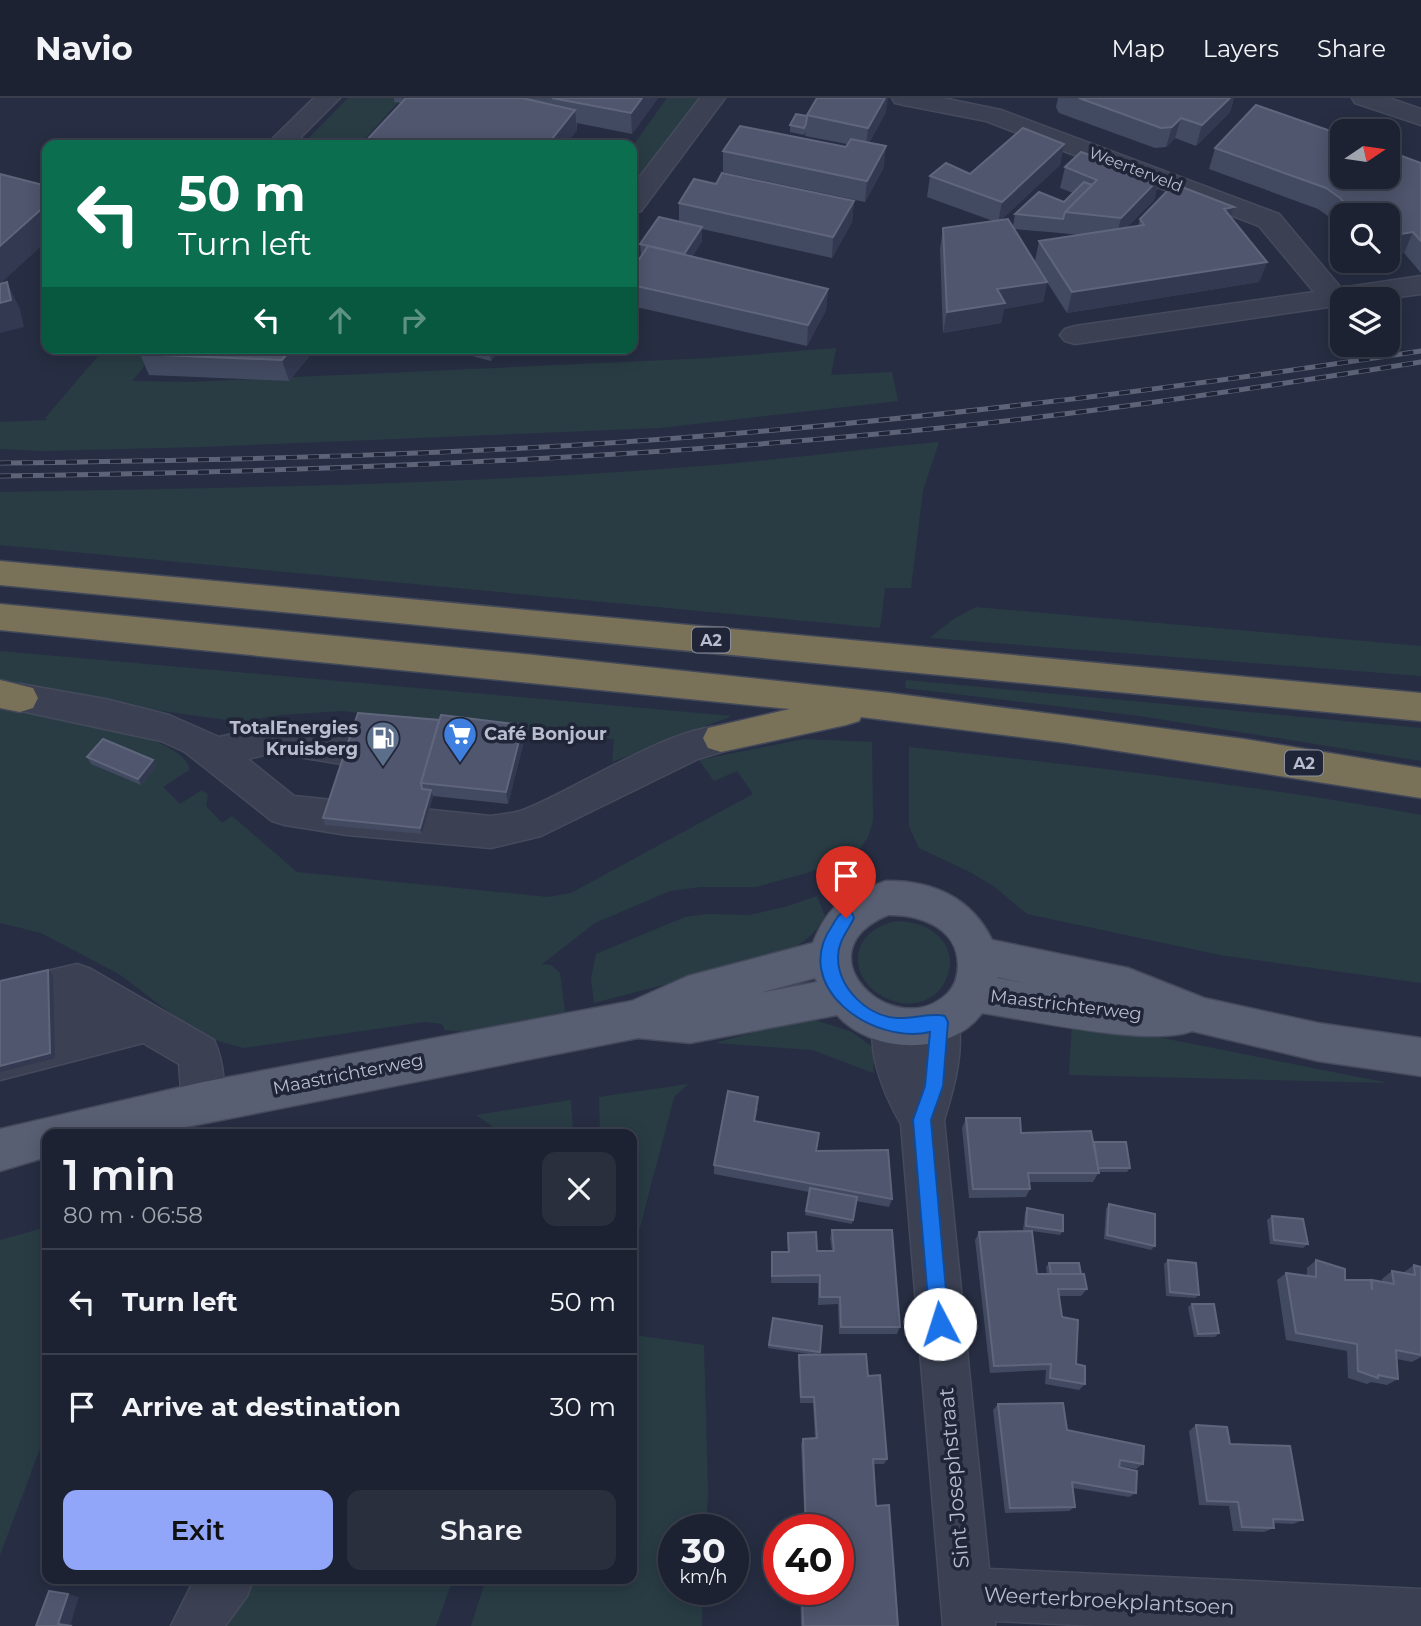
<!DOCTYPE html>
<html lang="en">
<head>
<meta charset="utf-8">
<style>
	:root { --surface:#1d2232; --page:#2a2f3e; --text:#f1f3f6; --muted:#a0a4ac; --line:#3b3f4d; --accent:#91a6f9 }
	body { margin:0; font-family:Montserrat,sans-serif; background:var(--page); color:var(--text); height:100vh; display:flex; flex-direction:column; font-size:26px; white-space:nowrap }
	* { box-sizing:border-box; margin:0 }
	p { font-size:23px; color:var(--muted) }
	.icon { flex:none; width:38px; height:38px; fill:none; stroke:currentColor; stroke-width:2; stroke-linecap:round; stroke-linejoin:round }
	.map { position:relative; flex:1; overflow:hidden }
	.panel { position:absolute; left:42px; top:1031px; width:595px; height:455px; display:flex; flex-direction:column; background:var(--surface); border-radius:14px; box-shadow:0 4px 18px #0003,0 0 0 2px var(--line) }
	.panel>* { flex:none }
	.hud { position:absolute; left:42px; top:42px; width:595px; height:214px; border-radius:14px; box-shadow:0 4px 18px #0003,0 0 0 2px var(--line); background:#0b6e4f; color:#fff; overflow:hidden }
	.needle { width:46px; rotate:77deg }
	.controls { position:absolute; left:1330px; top:21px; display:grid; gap:14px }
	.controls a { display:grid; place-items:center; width:70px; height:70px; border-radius:14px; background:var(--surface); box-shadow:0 4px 18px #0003,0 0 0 2px var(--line); font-size:35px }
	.speed { position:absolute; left:658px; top:1416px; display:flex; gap:14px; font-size:35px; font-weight:700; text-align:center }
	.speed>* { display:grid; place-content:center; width:91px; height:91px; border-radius:50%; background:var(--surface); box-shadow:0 4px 18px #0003,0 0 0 2px var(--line); line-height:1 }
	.speed small { font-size:18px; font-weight:400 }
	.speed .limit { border:10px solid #d22; background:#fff; color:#111 }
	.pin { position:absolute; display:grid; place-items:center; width:60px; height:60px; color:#fff; margin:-72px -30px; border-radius:50% 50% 50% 0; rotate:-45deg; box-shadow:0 0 7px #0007 }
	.pin .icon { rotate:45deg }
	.me { position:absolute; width:77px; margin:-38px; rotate:355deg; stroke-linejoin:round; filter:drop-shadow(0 0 5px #0008) }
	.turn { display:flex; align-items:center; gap:24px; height:147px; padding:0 21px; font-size:32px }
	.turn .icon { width:91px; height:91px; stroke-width:2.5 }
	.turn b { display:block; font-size:49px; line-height:60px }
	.lanes { display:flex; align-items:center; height:66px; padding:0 21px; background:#0003; justify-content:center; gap:35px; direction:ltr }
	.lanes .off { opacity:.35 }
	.round { display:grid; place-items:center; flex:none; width:74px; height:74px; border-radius:14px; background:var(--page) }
	.headline { display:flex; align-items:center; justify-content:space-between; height:119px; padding:0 21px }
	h1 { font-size:42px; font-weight:600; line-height:52px }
	.primary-button { display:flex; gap:14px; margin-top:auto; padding:14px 21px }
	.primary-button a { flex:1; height:80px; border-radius:14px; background:var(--accent); color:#111; font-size:28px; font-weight:600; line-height:80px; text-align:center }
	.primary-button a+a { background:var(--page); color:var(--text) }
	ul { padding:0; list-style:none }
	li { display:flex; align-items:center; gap:21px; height:105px; padding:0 21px; border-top:2px solid var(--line) }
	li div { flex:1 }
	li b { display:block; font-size:26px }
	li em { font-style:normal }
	header { display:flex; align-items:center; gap:42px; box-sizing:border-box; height:98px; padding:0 35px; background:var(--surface); border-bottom:2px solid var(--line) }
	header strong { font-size:33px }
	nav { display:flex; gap:38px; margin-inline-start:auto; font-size:24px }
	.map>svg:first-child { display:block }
</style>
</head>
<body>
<header>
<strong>Navio</strong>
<nav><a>Map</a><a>Layers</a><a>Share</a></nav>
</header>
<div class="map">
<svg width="1421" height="1528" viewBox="0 0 1421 1528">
	<rect width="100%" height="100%" fill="#272e43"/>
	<!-- green -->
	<g fill="#293c44">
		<polygon points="348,0 402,0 359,47 302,47"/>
		<polygon points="667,0 700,0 632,90 632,49"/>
		<polygon points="105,250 160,250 132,283 190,284 710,260 836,250 831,277 892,274 898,303 659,330 201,349 42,353 0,351 0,324 48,322 45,320"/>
		<path d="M939,344L923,392L911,490H885L880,530L0,447V394C225,390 451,387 676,370C764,364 851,352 939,344Z"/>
		<polygon points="976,509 1421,548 1421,578 930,540 952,522"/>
		<polygon points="0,553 732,618 612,664 614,641 341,613 281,617 240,624 113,606 0,582"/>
		<polygon points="906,582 1421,630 1421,663 1140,618 905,590"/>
		<path d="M0,611C37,620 76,618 113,628C130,633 191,652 189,672L163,689L180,706L202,692L208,697L206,708L222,725L232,718L297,774L547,799L571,795L753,696L737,673L714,683L699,662L804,641L872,644L873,723L868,739L856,756L810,774L756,789H701L670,793L595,825L542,866L551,867L560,875L565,914L467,934L445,932L442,926L425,924L243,950L201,938L119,876L41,835L0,825Z"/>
		<path d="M909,649C1080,668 1252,686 1421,717V885L1220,857L1027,816L995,789L970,774L919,750L909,728Z"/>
		<path d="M817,798L825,818C814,839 799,848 778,857L594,905L591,881L596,856L685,819L708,816L749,817L785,809Z"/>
		<path d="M898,823C987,829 948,934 882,898C872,893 862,882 859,870C853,843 874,827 898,823Z"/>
		<polygon points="815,922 852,934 875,951 873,975 813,952 714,945 790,925"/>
		<polygon points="1072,922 1388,985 1069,977"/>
		<polygon points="688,986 674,999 632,1160 632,1036 600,1036 599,999"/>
		<polygon points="571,1002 573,1036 503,1036 476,1017"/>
		<polygon points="47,1129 47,1332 0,1457 0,1142"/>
		<polygon points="634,1237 704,1247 708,1395 706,1431 674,1432 674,1491 703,1491 702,1528 471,1528 486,1481 632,1480"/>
		<polygon points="255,1481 453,1481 436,1528 226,1528"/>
	</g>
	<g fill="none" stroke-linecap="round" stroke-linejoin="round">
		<!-- minor casing -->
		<g stroke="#454a5c" stroke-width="3">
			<g id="minor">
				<polygon points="314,0 340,0 293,47 266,47"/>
				<polygon points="700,0 725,0 641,113 632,115 632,89"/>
				<polygon points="892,0 943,0 1001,12 1279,116 1341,190 1421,178 1421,196 1383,201 1342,201 1342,207 1075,246 1065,243 1060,237 1065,231 1075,228 1314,194 1259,128 986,23 904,7 895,5"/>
				<polygon points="1352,0 1389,0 1421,11 1421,27 1355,5"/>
				<path d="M20,586L105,601L169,617L219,639L273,627L386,643L399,648L409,669L404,679L391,684L378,679L373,671L273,655L248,661L294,698L491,718C501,716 513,716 523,712C571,695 690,615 734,630L739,640L734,650L698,661L541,738L491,750L347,737L285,727L272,723L185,654L161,643L7,610L2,600L7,590Z"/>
				<path d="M77,866L91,871L214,942C224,965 228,996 218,1018L203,1024L188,1018L182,1004L179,966L143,945L0,982V884Z"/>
				<path d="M939,905L954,911C968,941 954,991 944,1022L989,1471L1421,1491V1528H1099L995,1523V1528H943L901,1026C884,997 863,947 877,915L892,909L907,915L913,928L916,948L918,924L924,911Z"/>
				<polygon points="195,1480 254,1480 247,1498 225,1528 171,1528"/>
			</g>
		</g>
		<!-- major casing -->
		<g stroke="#454a5c" stroke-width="3">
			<path id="major" d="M886,783C932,782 972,800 992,842L1128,870L1204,900L1318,925L1421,940V978L1318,963L1192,933C1150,949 1031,922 982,915C950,959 872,956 837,917L690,945L638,940L150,1036H47V1059L0,1073V1031L203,984L632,903L688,878L813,845C829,804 847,797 886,783ZM888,817C920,816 958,830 958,867C958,879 955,888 947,896C893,946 798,854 888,817ZM997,879L1025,885L997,880ZM815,880L817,884L759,895Z"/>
		</g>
		<!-- highway casing -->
		<g stroke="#43495a" stroke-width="3">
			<g id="highway">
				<polygon points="0,463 1421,595 1421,623 0,487"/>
				<polygon points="0,506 534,557 890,595 1244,641 1421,670 1421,700 1067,645 861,619 859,623 846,627 721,654 708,650 703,640 708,630 790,611 0,532"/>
				<polygon points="0,582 33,590 38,600 33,610 20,614 0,610"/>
			</g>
		</g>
		<!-- minor -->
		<use href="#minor" fill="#3b4153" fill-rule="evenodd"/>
		<!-- major -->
		<use href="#major" fill="#595f73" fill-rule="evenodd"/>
		<!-- highway -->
		<use href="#highway" fill="#797258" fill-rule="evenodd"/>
		<!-- rail casing -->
		<g stroke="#5d647a" stroke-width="5">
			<g id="rail">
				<path d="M0,365C239,362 478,357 716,337C952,318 1187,289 1421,253"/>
				<path d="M0,378C297,374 592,363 888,335C1067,319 1244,292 1421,264"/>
			</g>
		</g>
		<!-- rail -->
		<use href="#rail" stroke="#202538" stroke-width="3.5" stroke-dasharray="11" stroke-linecap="butt"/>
	</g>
	<!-- wall -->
	<g fill="#424a61" fill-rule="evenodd">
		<polygon points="394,0 658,0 632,36 577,25 577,32 565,47 362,47 401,5 394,4"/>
		<polygon points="817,0 886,14 869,45 884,69 865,104 723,74 723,53 846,49 847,46 805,38 806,33 804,37 790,34 790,27 807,18"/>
		<polygon points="1058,0 1234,0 1230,14 1196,48 1175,40 1166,49 1155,50 1059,15 1056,9"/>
		<path d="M1064,46L1060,67L1001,122L1013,128L1015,116L1064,104L1073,95L1060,90L1065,69L1159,81L1154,102L1126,130L1138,128L1140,121L1231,119L1267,164L1259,184L1067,215L1047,184L1043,204L1004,211L1001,225L943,235L940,151L943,130L993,123L927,99L930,78L970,76ZM1014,131L1060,135L1079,137L1039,143L1035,163Z"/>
		<polygon points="1215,50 1421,65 1421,175 1404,155 1388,157 1388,117 1342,117 1342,133 1332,121 1318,111 1209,71"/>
		<polygon points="716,86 854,103 852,124 832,160 702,131 702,143 692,159 828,191 826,212 807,248 632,208 632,172 641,158 640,146 679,124 679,105"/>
		<polygon points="146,250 316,250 289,283 149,277 140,256"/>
		<polygon points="441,250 501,250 491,263"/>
		<polygon points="525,639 508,706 433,698 422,736 325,727 323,720"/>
		<polygon points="87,659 153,662 156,668 141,687 91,666"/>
		<polygon points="758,1009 755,1023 816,1053 892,1101 889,1109 856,1103 852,1126 805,1117 809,1094 714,1076 714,1067"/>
		<polygon points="966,1020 1021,1035 1093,1045 1130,1070 1127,1074 1099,1074 1093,1084 1030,1084 1030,1091 1026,1099 969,1100 962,1030"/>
		<polygon points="1109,1106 1155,1148 1151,1152 1104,1141 1106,1111"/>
		<polygon points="1027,1110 1063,1133 1060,1137 1032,1133 1037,1176 1047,1176 1046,1169 1049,1165 1081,1176 1087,1191 1081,1198 1059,1198 1062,1219 1076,1266 1085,1286 1079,1292 1045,1286 1046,1272 990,1275 975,1142 979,1134 1031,1133 1023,1132 1025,1115"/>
		<polygon points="1272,1118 1308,1146 1303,1150 1270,1146 1267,1122"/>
		<polygon points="832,1132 900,1229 897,1236 839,1236 838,1206 818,1207 818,1185 771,1185 772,1154 788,1154 787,1143 788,1135 817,1153 832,1153 830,1140"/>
		<polygon points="1168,1162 1199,1197 1195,1200 1166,1198 1164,1166"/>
		<polygon points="1316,1162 1345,1182 1371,1183 1372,1182 1382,1184 1382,1181 1392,1173 1403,1175 1414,1167 1421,1169 1421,1259 1412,1264 1397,1261 1398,1281 1387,1287 1371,1284 1367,1286 1348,1280 1347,1253 1286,1242 1277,1182 1286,1175 1307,1178 1307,1170"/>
		<polygon points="1192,1206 1219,1235 1215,1239 1194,1239 1188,1209"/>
		<polygon points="773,1220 820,1254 819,1257 868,1278 887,1361 884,1366 873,1366 876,1408 898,1528 801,1528 800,1491 838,1491 838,1432 805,1432 801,1346 803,1341 815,1340 813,1305 800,1305 798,1264 799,1257 815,1257 768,1250"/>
		<polygon points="998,1306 1143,1366 1136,1371 1119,1368 1136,1395 1129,1399 1073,1390 1075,1409 1069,1413 1005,1415 993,1312"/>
		<polygon points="1196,1327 1230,1346 1303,1422 1293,1426 1273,1425 1274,1430 1264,1434 1233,1433 1229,1408 1199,1407 1189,1333"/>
	</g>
	<!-- shaded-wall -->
	<g fill="#323950">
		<polygon points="642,0 658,0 632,36 631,15"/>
		<polygon points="885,0 888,0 886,14 866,50 868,30"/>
		<polygon points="1230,0 1234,0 1230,14 1196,48 1202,27"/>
		<polygon points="575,12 577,32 565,47 547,47"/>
		<polygon points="1181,20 1175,40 1166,49 1172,29"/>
		<polygon points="1064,46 1060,67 998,125 1002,104"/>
		<polygon points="886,48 884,69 865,104 867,83"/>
		<polygon points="1159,81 1154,102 1116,140 1121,120"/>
		<polygon points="854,103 852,124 832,160 833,139"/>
		<polygon points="47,106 47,143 0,186 0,148"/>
		<polygon points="1234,109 1227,130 1224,111"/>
		<polygon points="702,129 702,143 684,170 684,156"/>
		<polygon points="1413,134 1404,155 1388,157 1388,138"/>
		<polygon points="1267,164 1259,184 1067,215 1072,194"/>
		<polygon points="7,184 20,211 24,229 0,235 0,205"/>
		<polygon points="1047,184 1043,204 1004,211 1001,225 943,235 947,214 997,191"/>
		<polygon points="828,191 826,212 807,248 808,227"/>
		<polygon points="292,250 316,250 289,283 282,262"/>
		<polygon points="489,250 501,250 491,263"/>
		<polygon points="523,627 525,639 508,706 506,694"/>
		<polygon points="153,662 156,668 141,687 138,681"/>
		<polygon points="431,692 433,698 422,736 420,730"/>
		<polygon points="48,872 53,877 55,960 0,974 0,968"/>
		<polygon points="68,1496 79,1499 70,1528 58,1526"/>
	</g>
	<!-- building -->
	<g fill="#4f566d" stroke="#5f667c" stroke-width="2">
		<polygon points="406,0 522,0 575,12 547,47 362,47"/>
		<polygon points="552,0 642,0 631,15"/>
		<polygon points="817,0 885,0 868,30 807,17"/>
		<polygon points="1079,0 1230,0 1202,27 1181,20 1172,29 1161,30"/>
		<polygon points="1256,7 1342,37 1342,79 1388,79 1388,53 1421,65 1421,143 1413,134 1388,138 1388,117 1355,117 1340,100 1326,90 1215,50"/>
		<polygon points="796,16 807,18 806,26 804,30 790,27"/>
		<polygon points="740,28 846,49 851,41 886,48 867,83 723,53"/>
		<polygon points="1023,30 1064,46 1002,104 930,78 946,65 970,76"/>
		<polygon points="1081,54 1159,81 1121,120 1065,114 1097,82 1065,69"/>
		<polygon points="722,75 854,103 833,139 679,105 694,81 716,86"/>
		<polygon points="0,76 47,88 47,106 0,148"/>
		<polygon points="1084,84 1092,87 1065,114 1063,121 1015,116 1039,94 1064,104"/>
		<polygon points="1174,86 1234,109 1224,111 1267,164 1072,194 1039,143 1144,127 1140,121"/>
		<polygon points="659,119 702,129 684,156 640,146"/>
		<polygon points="1008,121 1047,184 997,191 1005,205 947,214 943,130"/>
		<polygon points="648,148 828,191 808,227 632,187 632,172"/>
		<polygon points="7,184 11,202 0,205 0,186"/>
		<polygon points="146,250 292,250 282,262 140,256"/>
		<polygon points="358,615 439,622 421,685 422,691 431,692 420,730 323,720"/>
		<polygon points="441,617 523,627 506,694 421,685"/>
		<polygon points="103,641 153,662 138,681 87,659"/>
		<polygon points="48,872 50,955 0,968 0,883"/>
		<polygon points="728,993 758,999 754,1023 819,1035 816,1053 888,1052 892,1101 714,1067"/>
		<polygon points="966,1020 1020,1020 1021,1035 1091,1033 1099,1075 1028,1075 1030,1091 973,1091"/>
		<polygon points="1094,1044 1126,1044 1130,1070 1098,1070"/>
		<polygon points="810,1090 857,1099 853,1122 806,1113"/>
		<polygon points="1109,1106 1155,1116 1155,1148 1107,1137"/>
		<polygon points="1027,1110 1063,1117 1063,1133 1026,1128"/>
		<polygon points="1272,1118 1303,1121 1308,1146 1274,1142"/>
		<polygon points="832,1132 892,1132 900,1229 841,1229 840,1199 820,1199 820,1177 772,1178 772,1154 789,1154 788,1135 816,1134 817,1153 834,1153"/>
		<polygon points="1032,1133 1037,1176 1084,1176 1087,1191 1058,1191 1062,1219 1078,1222 1076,1266 1085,1268 1085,1286 1050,1280 1051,1266 994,1268 979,1134"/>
		<polygon points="1168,1162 1196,1165 1199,1197 1170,1194"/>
		<polygon points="1316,1162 1345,1171 1345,1182 1371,1182 1372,1192 1372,1182 1394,1186 1392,1173 1415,1177 1414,1167 1421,1169 1421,1257 1396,1252 1398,1281 1378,1277 1378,1280 1358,1273 1357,1246 1296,1235 1286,1175 1316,1179"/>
		<polygon points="1049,1165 1079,1165 1081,1176 1051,1176"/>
		<polygon points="1192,1206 1214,1206 1219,1235 1198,1236"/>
		<polygon points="773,1220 822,1228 820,1254 769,1247"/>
		<polygon points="866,1256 868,1278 880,1277 887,1361 873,1361 876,1408 889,1407 898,1528 803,1528 802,1491 838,1491 838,1432 806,1431 803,1341 817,1340 814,1299 801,1299 799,1257"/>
		<polygon points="1063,1305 1067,1332 1144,1348 1143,1366 1120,1362 1119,1369 1137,1373 1136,1395 1072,1384 1075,1409 1010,1410 998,1306"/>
		<polygon points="1196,1327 1227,1329 1230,1346 1290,1348 1303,1422 1273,1421 1274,1430 1242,1429 1238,1404 1207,1403"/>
		<polygon points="49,1493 68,1496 58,1526 72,1528 36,1528"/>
	</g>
	<!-- route -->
	<path fill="#1a73e8" stroke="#114b97" stroke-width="2" d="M846,813L852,815L854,820C848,833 838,843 838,859C838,890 867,918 897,920C912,921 934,914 945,918L948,924L943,988L931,1022L949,1226L946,1233L940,1236L933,1233L930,1226L913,1022L925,988L930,934C871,947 790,888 832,828C836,821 839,815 846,813Z"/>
	<!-- icons -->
	<defs>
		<g id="supermarket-pin" transform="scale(1.75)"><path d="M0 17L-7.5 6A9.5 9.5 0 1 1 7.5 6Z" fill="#3f7fe0" stroke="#202538"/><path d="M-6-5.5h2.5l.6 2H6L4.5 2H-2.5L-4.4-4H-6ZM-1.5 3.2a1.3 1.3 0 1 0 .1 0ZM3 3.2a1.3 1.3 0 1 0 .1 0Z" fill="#fff"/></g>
		<g id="fuel-pin" transform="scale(1.75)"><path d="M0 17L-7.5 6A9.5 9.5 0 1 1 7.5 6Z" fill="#5c6f8a" stroke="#202538"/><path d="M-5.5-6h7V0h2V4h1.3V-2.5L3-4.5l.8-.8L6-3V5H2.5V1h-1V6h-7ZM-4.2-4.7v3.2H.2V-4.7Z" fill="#fff"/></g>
	</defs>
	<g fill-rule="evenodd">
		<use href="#supermarket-pin" x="460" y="636"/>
		<use href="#fuel-pin" x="383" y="640"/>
	</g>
	<g text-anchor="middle" stroke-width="7" stroke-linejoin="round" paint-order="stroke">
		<!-- far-street labels -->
		<g font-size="16" fill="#b9bdcd" stroke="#202538">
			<text transform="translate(1136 71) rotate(21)" y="6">Weerterveld</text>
		</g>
		<!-- shield labels -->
		<g fill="#202538" stroke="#8b8fa0" stroke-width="2">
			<rect x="692" y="529.5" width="38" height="25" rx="5"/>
			<rect x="1285" y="652.5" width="38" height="25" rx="5"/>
		</g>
		<g font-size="16" font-weight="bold" fill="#b9bdcd">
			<text x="711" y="548">A2</text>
			<text x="1304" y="671">A2</text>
		</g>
		<!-- poi labels -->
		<g font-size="18" font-weight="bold" fill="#b9bdcd" stroke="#202538" text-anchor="end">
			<text x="358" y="636">TotalEnergies<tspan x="358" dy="21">Kruisberg</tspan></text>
			<text x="484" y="642" text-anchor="start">Café Bonjour</text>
		</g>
		<!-- street labels -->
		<g font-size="18" fill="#b9bdcd" stroke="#202538">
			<text transform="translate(1066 907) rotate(7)" y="6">Maastrichterweg</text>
			<text transform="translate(348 976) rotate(-11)" y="6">Maastrichterweg</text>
		</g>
		<!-- near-street labels -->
		<g font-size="21" fill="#b9bdcd" stroke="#202538">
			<text transform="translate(954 1380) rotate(-95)" y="7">Sint Josephstraat</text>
			<text transform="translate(1109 1503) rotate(3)" y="7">Weerterbroekplantsoen</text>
		</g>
	</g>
</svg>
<div class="controls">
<a><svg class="needle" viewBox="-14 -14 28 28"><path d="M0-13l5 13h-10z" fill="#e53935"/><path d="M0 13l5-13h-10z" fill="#a0a4ac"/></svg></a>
<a><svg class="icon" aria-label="search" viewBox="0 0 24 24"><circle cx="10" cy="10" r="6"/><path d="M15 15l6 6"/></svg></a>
<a><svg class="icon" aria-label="layers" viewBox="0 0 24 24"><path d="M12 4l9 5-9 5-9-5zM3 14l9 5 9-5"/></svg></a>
</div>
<div class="speed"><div>30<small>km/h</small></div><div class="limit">40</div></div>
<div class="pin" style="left:846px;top:820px;background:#d93025"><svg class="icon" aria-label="arrive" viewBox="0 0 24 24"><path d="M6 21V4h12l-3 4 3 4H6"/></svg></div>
<svg class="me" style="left:940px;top:1226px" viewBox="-20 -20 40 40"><circle r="19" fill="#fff"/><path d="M0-13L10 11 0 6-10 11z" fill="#1a73e8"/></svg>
<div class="hud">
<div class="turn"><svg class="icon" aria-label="left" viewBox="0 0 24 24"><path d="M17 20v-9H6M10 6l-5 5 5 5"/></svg><div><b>50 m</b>Turn left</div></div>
<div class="lanes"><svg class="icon" aria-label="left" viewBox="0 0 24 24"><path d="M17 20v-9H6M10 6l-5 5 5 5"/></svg><svg class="icon off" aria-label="ahead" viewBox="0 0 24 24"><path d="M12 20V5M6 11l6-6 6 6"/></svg><svg class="icon off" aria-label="right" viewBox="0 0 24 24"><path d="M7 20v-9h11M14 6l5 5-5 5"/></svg></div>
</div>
<section class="panel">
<div class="headline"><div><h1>1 min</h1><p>80 m · 06:58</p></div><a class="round"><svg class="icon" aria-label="close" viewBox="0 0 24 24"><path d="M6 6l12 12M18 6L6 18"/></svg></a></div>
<ul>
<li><svg class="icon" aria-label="left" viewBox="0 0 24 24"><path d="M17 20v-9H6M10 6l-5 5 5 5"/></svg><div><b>Turn left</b></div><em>50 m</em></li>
<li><svg class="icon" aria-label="arrive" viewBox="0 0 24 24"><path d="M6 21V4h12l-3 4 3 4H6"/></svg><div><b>Arrive at destination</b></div><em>30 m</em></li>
</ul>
<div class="primary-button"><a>Exit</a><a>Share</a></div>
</section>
</div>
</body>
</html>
